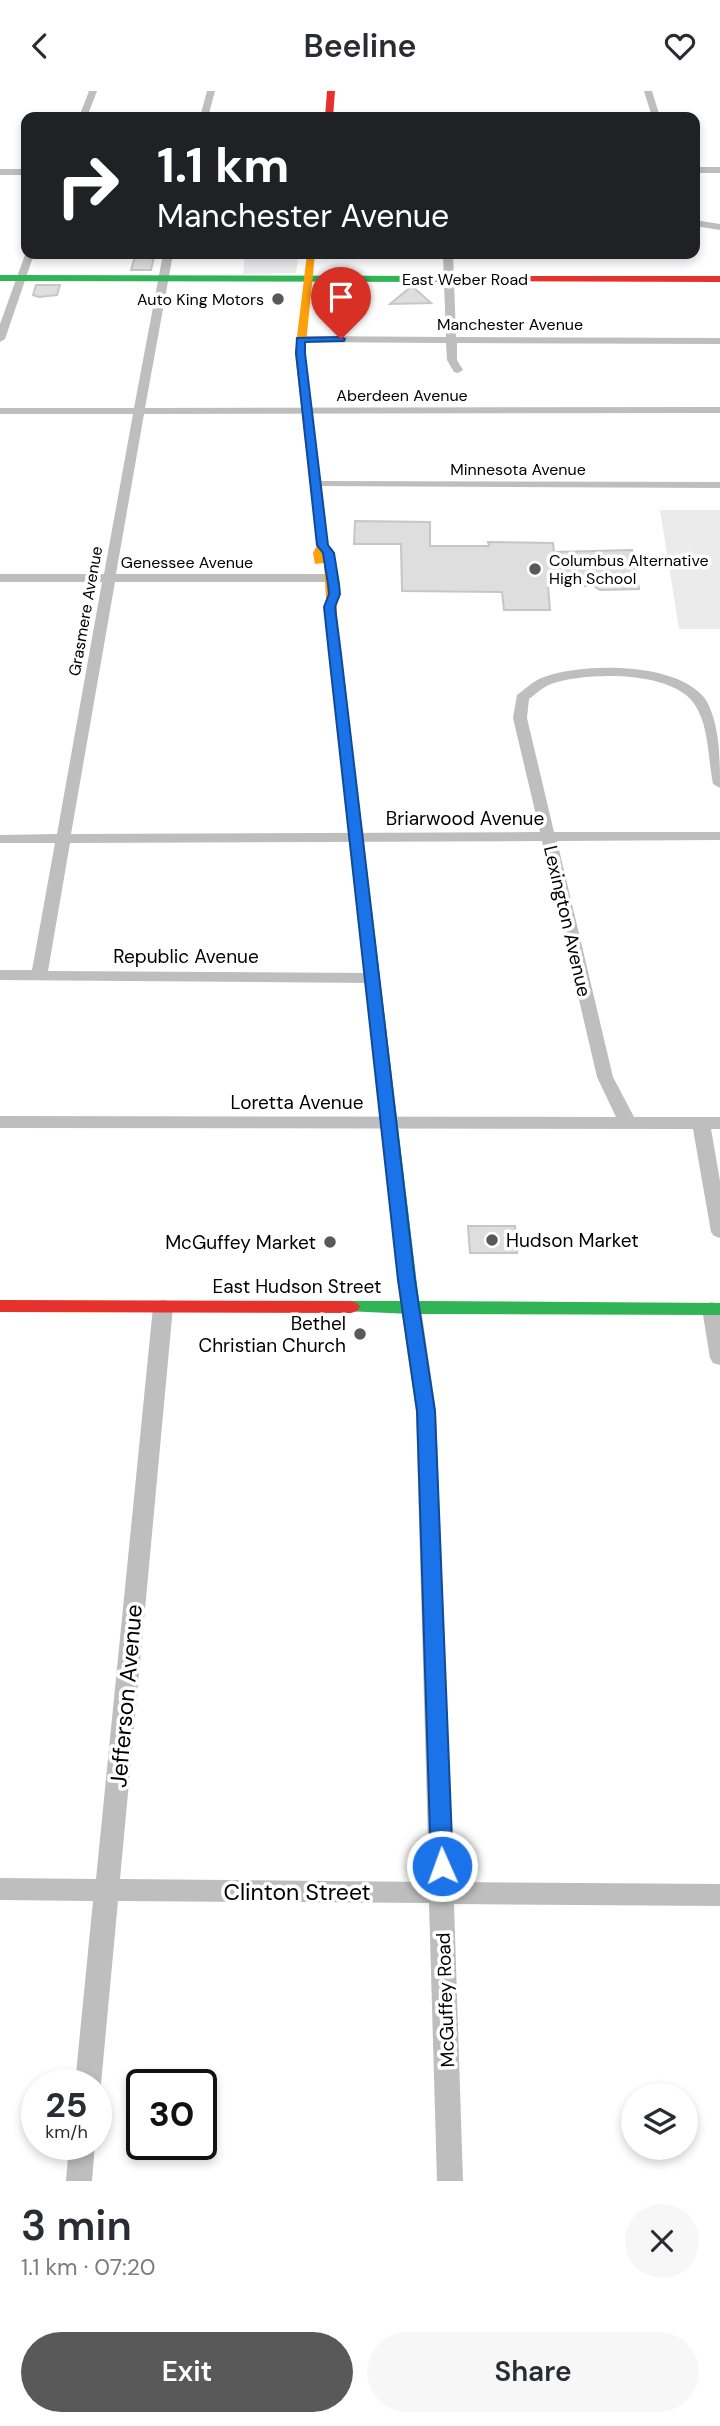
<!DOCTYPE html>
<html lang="en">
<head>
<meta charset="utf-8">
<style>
	:root { --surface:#fff; --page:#f7f7f7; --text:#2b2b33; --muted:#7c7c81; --accent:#595959 }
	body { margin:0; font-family:"DM Sans",sans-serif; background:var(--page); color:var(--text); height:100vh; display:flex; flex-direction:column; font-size:26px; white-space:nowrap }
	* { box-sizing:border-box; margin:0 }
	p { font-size:23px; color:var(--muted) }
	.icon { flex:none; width:38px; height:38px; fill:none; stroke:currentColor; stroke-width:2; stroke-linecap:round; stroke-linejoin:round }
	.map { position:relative; height:2090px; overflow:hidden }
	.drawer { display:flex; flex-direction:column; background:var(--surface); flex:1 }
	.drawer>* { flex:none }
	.banner { position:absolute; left:21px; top:21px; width:679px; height:147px; border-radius:14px; box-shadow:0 4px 10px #0003; background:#202124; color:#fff; overflow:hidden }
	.buttons { position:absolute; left:621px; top:1992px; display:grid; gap:14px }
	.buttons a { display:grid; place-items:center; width:77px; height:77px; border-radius:50%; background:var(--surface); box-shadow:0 4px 10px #0003; font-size:35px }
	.speed { position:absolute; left:21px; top:1978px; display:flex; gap:14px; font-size:35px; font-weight:700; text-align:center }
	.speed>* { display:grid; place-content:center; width:91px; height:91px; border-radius:50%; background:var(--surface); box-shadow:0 4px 10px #0003; line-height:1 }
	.speed small { font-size:18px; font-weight:400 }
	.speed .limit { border:4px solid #111; border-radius:10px; background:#fff; color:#111 }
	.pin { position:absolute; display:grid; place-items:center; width:60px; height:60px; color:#fff; margin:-72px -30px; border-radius:50% 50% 50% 0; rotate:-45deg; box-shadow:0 0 7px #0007 }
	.pin .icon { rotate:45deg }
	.me { position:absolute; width:77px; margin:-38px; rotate:358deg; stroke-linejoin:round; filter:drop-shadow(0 0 5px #0008) }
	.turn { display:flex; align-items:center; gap:24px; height:147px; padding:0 21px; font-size:32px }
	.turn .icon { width:91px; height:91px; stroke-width:2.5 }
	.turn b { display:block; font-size:49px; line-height:60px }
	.round { display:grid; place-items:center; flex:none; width:74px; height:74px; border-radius:37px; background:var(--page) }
	.summary { display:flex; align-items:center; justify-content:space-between; height:119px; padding:0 21px }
	h1 { font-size:42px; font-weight:600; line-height:52px }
	.button { display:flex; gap:14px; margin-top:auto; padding:14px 21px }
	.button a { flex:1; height:80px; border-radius:42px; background:var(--accent); color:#fff; font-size:28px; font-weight:600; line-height:80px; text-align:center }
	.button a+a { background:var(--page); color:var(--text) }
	header { display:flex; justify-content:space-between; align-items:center; height:91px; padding:0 21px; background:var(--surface); font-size:32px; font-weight:600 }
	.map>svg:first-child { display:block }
</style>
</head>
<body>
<header><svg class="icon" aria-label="back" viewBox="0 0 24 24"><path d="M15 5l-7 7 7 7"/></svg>Beeline<svg class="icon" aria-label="heart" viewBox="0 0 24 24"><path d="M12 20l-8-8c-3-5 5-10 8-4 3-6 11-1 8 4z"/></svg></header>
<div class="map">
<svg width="720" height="2090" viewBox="0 0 720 2090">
	<rect width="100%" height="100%" fill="#fff"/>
	<!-- green -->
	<g fill="#ebebeb">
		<polygon points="245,163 299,163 296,182 243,183"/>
		<polygon points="660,419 720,419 720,538 679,538"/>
	</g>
	<!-- building -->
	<g fill="#dedede" stroke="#c6c6c6" stroke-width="2">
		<polygon points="135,166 154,166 151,179 131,179"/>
		<polygon points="36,194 60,194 57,204 39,206 33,204"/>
		<polygon points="412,195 431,212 390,213"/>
		<polygon points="355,430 430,431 430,455 489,455 488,451 553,452 554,461 632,459 639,498 600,499 594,495 548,495 550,519 504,519 502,501 402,500 401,453 354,453"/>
		<polygon points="468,1135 515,1135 517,1162 470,1162"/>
	</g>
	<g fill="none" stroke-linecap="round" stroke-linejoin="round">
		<!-- street -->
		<g fill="#bebebe" fill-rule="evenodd">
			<polygon points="89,0 97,0 87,26 79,26"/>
			<polygon points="207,0 215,0 208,26 200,26"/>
			<polygon points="644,0 652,0 660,26 652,26"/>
			<rect x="695" y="76" width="25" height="6"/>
			<rect x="0" y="78" width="26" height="6"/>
			<polygon points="695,129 720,133 720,139 695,135"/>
			<polygon points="26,161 34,163 5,248 0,251 0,233"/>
			<path d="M163,163H173L145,317L720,316V322L144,323L116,483H332L338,487L332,491H115L71,743L540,741L513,627L517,604C524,599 531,592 539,588C578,571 679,570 706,609C720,634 720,668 720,697L713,693C708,668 709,635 695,614C673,579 585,581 551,593C543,596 536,603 529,608L527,627L554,741H720V749L557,750L613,986L634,1026H720V1038H711L720,1090V1147L714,1145L711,1141L693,1038L0,1037V1025L616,1026L597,986L542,750L70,752L48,880L372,882L380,887L372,892L0,889V879H32L55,752H0V744L57,743L102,491H0V483H104L133,323H0V317H134Z"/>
			<polygon points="443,163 453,163 456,246 720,247 720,253 457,252 457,269 463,279 458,282 454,281 447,269 446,252 300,251 295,248 300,245 446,246"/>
			<polygon points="316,390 720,391 720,397 312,395 312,391"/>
			<polygon points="163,1209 170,1211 173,1216 120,1788 429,1791 416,1320 401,1217 404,1212 418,1212 421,1217 436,1320 453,1791 720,1793 720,1815 454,1813 463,2090 437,2090 429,1812 118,1810 101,1993 96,2002 96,1993 75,1993 93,1810 0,1809 0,1787 96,1788 153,1216 156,1211"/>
			<polygon points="712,1211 720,1215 720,1274 713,1272 710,1267 702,1218 705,1213"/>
			<polygon points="69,2053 95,2053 92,2090 66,2090"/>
		</g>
		<!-- fast -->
		<g fill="#30b455" fill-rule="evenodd">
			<polygon points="0,184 444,185 448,188 444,191 0,190"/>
			<polygon points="368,841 375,845 419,1210 720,1212 720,1224 411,1223 345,1220 342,1216 345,1212 351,1210 402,1210 361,845"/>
		</g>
		<!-- slow -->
		<polygon fill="#ff9f0a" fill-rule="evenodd" points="307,163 315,163 305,262 327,454 337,484 337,526 342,576 375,845 368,849 361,845 330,576 324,472 315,473 313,462 317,454 295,262"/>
		<!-- jam -->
		<g fill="#e5322d" fill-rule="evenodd">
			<polygon points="327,0 335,0 333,26 325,26"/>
			<polygon points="444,185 720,185 720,191 441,190 441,186"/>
			<polygon points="0,1209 351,1210 357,1212 360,1216 357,1220 351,1222 0,1221"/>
		</g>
	</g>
	<!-- route -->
	<polygon fill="#1a73e8" stroke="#114b97" stroke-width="2" points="341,246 345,248 344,250 305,251 305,262 328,454 334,462 339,493 340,503 335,516 341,563 415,1189 435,1320 453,1775 449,1782 442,1785 434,1782 431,1775 417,1320 398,1189 329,563 324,516 329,503 328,493 323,462 317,454 296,262 297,247"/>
	<!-- markers -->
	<g fill="#595959" stroke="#fff" stroke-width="2.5">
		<circle cx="278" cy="208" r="7"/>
		<circle cx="535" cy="478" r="7"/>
		<circle cx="492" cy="1149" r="7"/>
		<circle cx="330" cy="1151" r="7"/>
		<circle cx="360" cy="1243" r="7"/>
	</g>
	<g text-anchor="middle" stroke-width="7" stroke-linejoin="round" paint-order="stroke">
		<!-- far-street labels -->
		<g font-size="16" fill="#000" stroke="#fff">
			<text x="465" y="194">East Weber Road</text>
			<text x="510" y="239">Manchester Avenue</text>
			<text x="402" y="310">Aberdeen Avenue</text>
			<text x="518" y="384">Minnesota Avenue</text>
			<text x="187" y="477">Genessee Avenue</text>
			<text transform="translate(85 520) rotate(-80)" y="6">Grasmere Avenue</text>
		</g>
		<!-- far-poi labels -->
		<g font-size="16" fill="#000" stroke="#fff" text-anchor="end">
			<text x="264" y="214">Auto King Motors</text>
			<text x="549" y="475" text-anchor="start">Columbus Alternative<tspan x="549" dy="18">High School</tspan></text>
		</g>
		<!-- street labels -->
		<g font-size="19" fill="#000" stroke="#fff">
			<text x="465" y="734">Briarwood Avenue</text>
			<text transform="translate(568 830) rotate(77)" y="7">Lexington Avenue</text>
			<text x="186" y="872">Republic Avenue</text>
			<text x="297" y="1018">Loretta Avenue</text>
			<text x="297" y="1202">East Hudson Street</text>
			<text transform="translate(445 1909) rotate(-92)" y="7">McGuffey Road</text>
		</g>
		<!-- poi labels -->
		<g font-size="19" fill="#000" stroke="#fff" text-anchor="end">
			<text x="506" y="1156" text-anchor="start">Hudson Market</text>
			<text x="316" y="1158">McGuffey Market</text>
			<text x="346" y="1239">Bethel<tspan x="346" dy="22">Christian Church</tspan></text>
		</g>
		<!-- near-street labels -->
		<g font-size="23" fill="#000" stroke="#fff">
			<text transform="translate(126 1605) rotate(-85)" y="8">Jefferson Avenue</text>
			<text x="297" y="1809">Clinton Street</text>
		</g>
	</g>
</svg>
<div class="buttons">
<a><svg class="icon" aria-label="layers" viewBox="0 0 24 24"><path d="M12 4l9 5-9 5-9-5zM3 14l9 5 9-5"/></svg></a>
</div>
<div class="speed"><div>25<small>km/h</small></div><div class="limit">30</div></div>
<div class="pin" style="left:341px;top:248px;background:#d93025"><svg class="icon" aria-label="arrive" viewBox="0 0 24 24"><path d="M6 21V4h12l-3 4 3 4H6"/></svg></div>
<svg class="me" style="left:442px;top:1775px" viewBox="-20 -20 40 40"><circle r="17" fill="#1a73e8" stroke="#fff" stroke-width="3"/><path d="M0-11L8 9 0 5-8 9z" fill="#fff"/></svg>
<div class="banner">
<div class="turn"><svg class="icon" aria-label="right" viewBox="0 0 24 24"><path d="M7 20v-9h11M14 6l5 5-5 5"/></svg><div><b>1.1 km</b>Manchester Avenue</div></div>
</div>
</div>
<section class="drawer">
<div class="summary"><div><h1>3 min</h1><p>1.1 km · 07:20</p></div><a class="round"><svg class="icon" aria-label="close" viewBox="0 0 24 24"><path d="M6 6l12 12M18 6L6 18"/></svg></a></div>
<div class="button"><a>Exit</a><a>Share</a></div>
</section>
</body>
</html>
